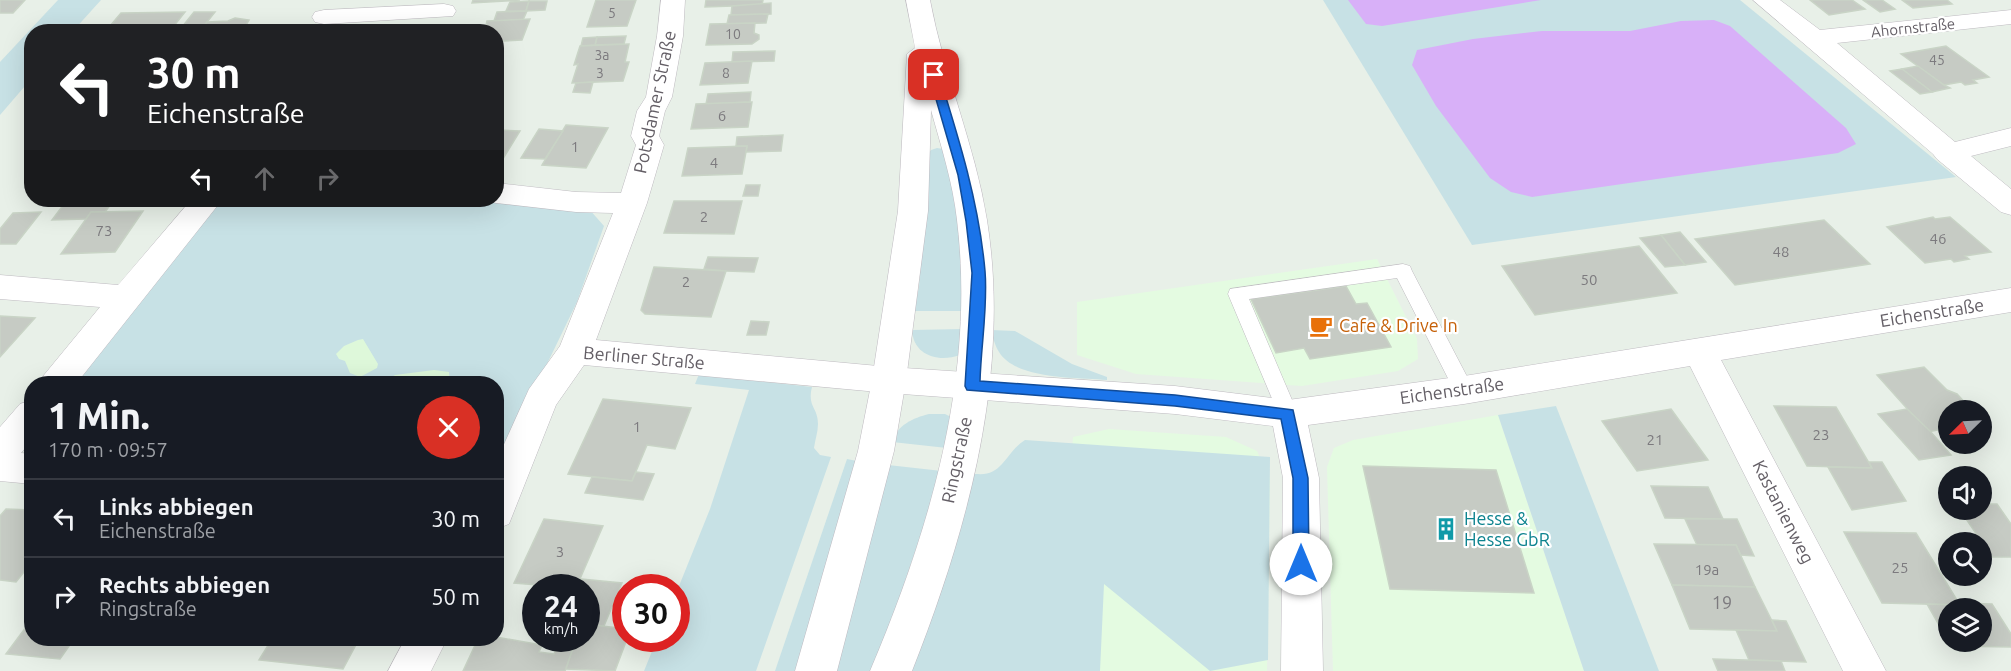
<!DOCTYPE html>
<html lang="de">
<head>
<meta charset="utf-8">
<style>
	:root { --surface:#171b24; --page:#20242c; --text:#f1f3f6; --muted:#9ea1a6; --line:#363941 }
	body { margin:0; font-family:Ubuntu,sans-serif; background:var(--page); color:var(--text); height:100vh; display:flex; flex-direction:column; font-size:22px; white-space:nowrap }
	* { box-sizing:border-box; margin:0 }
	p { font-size:20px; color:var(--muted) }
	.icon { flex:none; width:33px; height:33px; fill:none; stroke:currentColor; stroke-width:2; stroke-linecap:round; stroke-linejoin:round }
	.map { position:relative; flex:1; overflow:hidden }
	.side { position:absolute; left:24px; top:376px; width:480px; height:270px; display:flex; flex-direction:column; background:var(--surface); border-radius:24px; box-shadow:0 6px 24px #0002 }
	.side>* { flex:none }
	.banner { position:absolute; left:24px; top:24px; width:480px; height:183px; border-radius:24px; box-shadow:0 6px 24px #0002; background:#202124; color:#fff; overflow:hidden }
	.needle { width:39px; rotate:246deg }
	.controls { position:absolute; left:1938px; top:400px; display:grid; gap:12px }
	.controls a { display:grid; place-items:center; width:54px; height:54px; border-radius:50%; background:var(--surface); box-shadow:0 6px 24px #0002; font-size:30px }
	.speed { position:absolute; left:522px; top:574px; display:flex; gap:12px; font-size:30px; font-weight:700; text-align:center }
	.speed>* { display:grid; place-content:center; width:78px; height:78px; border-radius:50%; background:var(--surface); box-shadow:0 6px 24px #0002; line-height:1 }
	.speed small { font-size:15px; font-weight:400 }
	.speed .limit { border:9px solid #d22; background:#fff; color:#111 }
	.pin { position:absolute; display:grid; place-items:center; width:51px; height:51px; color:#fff; margin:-26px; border-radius:12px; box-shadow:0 3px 9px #0006 }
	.me { position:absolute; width:66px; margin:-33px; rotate:0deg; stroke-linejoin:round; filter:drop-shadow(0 0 4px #0008) }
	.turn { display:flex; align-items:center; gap:21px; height:126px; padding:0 24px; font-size:27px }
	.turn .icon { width:78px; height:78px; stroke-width:2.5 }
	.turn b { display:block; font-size:42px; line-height:51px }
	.lanes { display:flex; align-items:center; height:57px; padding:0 24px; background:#0003; justify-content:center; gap:30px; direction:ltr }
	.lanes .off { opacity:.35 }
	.round { display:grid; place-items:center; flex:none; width:63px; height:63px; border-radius:32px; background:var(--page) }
	.head { display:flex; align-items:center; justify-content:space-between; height:102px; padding:0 24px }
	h1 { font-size:36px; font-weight:800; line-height:45px }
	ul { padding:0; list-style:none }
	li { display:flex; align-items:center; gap:18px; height:78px; padding:0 24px; border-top:2px solid var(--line) }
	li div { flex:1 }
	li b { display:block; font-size:22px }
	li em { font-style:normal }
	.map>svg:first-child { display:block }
</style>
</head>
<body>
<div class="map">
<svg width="2011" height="671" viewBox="0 0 2011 671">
	<rect width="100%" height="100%" fill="#e8f0e8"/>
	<!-- commercial -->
	<g fill="#e4fbe1">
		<polygon points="1377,259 1417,339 1418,359 1398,371 1302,386 1136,374 1077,355 1077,302"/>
		<polygon points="1498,415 1584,671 1333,671 1327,467 1334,448 1353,440"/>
		<polygon points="1109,429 1226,437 1257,451 1270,478 1267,671 1030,671 1069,491 1073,437"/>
	</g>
	<!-- green -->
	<g fill="#c7e1e5">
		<polygon points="58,0 101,0 73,31 32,32 31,79 0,115 0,62"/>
		<polygon points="1323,0 1740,0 1956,177 1472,245"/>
		<polygon points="937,148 943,149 958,206 965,311 914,311 919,287 928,154 931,150"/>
		<polygon points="218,200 449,200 589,209 604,226 577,302 501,459 497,462 496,384 66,384"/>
		<path d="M964,329L960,355C938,363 913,355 912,330Z"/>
		<path d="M991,330L1015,331L1072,364L1107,377V380C1078,377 1016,380 999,352C995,346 993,337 991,330Z"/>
		<path d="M701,369L711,376L812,387C807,407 818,407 818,424C818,432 815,440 814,448L820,455L831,457L756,671H644L657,639H676L677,591L710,509L749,390L695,384Z"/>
		<polygon points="1556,406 1659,671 1584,671 1498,415"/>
		<path d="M929,414H945L951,417L947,448L892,442C897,425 913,418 929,414Z"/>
		<path d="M1025,440L1270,457L1268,660L1210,671L1104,584L1100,671H907L970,473C1003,480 1003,454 1025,440Z"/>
		<polygon points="847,459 857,461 798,671 775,671"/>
		<polygon points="888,465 942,471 875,671 835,671"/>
	</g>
	<!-- sand -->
	<g fill="#def8da">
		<polygon points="358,340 363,339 378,364 377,368 360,377 350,373 345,361 339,359 336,354 344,346"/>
		<polygon points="434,370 449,372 450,384 381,384 395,375"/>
	</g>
	<!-- water -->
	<g fill="#d8b0f8">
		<polygon points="1348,0 1541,0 1382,26 1366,24"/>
		<polygon points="1714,20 1730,26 1846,128 1856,144 1838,153 1532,197 1511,192 1490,178 1436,106 1412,65 1417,50 1473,39 1542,31 1630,31 1681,21"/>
	</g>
	<!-- building -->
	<g fill="#c6cbc4" stroke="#c9d4c6" stroke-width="1.5">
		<polygon points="0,0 25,0 13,13 0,13"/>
		<polygon points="473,0 520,0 472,3"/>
		<polygon points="596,0 636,0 627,26 587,27"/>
		<polygon points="706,0 763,0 762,5 705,7"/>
		<polygon points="1810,0 1852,0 1865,9 1829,15"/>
		<polygon points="1863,0 1882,0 1895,9 1880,12"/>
		<polygon points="1902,0 1947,0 1952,4 1913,8"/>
		<polygon points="529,1 526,11 506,11 510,2"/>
		<polygon points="529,1 547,1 545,10 526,11"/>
		<polygon points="771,3 771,14 731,15 732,6"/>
		<polygon points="527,11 523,20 494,21 497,12"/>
		<polygon points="185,12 169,32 105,32 121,13"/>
		<polygon points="194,12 215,12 203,27 182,27"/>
		<polygon points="768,14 766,23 727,24 729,15"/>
		<polygon points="235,18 249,20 246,25 253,31 199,32 207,22 228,21"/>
		<polygon points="530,19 522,40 504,41 496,44 496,32 480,32 485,30 487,21"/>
		<polygon points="755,23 754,33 759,35 759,39 752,44 706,45 710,24"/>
		<polygon points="626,36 624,44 595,45 597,37"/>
		<polygon points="597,37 595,45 581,46 583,38"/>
		<polygon points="629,44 625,62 629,62 623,81 572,83 578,64 574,65 580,46"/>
		<polygon points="1946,46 1989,77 1973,80 1977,83 1965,85 1961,82 1944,85 1901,54"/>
		<polygon points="775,51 774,61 732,62 733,52"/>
		<polygon points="752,61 748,83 700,85 705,63"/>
		<polygon points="1918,66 1944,85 1950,88 1932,92 1902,69"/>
		<polygon points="1902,69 1932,92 1920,94 1890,71"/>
		<polygon points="593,82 590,93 573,92 576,83"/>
		<polygon points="751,92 750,102 706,104 708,94"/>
		<polygon points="752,102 748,127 691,129 696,104"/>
		<polygon points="566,125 608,128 586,168 542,165"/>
		<polygon points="539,129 563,131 545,159 521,158"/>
		<polygon points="496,130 520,131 501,162 496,162"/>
		<polygon points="783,135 781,151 746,152 747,146 736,146 737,137"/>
		<polygon points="747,146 742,174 682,176 688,148"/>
		<polygon points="746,185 760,185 758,196 743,196"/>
		<polygon points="67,200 114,200 105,212 91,212 86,219 52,220"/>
		<polygon points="674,201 742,201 734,234 664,233"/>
		<polygon points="143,211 115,252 61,254 91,212"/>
		<polygon points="41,212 16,244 0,244 0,229 13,213"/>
		<polygon points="1933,217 1935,219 1950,217 1991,252 1965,256 1969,259 1954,262 1951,259 1925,263 1887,227"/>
		<polygon points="1824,220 1870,264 1735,285 1695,239"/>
		<polygon points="1680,232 1706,262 1685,265 1661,235"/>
		<polygon points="1661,235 1685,265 1665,267 1640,238"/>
		<polygon points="1639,246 1677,293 1535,315 1502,266"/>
		<polygon points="708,257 758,258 754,272 726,271 704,269"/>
		<polygon points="654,267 726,271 711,317 645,314 641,310"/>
		<polygon points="1346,286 1356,304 1367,303 1391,347 1310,359 1304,348 1276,353 1251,299"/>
		<polygon points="0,316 35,318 0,357"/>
		<polygon points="751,321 769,322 766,335 747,335"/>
		<polygon points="1924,367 1947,390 1957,394 1968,406 1967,411 1948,411 1948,428 1928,432 1877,375"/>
		<polygon points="603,399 691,408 675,449 647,445 632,481 568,474"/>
		<polygon points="1774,406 1836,407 1872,468 1807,466"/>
		<polygon points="1671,409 1708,460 1637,471 1602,421"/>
		<polygon points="1907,409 1930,431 1951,455 1919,460 1878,414"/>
		<polygon points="1869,462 1882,462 1906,501 1852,510 1828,467 1872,468"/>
		<polygon points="1363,466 1496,470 1534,593 1390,589"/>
		<polygon points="636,472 654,474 643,500 585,493 592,477 632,481"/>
		<polygon points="1651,486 1708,487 1723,519 1665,518"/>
		<polygon points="1982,504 1997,504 2011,524 2011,557 1992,557 1960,510 1982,510"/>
		<polygon points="6,509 32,510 32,562 16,582 0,580 0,516"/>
		<polygon points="544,519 603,526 576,588 514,583"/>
		<polygon points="1685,519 1737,519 1754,556 1741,555 1736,545 1697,545"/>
		<polygon points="1844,532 1916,533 1960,605 1882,603"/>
		<polygon points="1654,544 1736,545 1755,587 1672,585"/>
		<polygon points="581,579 622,583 604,626 586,624 586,588 576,588"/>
		<polygon points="1672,585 1755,587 1777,631 1690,629"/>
		<polygon points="1959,603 1992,604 2011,634 2011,647 1952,646 1949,642 1982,642 1982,609 1948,609 1948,641 1927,604 1960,605"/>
		<polygon points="32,619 32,639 74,639 60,659 6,654"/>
		<polygon points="1772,620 1786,621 1806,662 1749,660 1736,630 1777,631"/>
		<polygon points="586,624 626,629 627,639 615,671 566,669 573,648 557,647 560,639 586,639"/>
		<polygon points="496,637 542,645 539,652 554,654 557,647 573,648 565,671 463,671 478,639"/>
		<polygon points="272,639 339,639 358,641 343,669 259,660"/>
		<polygon points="1713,659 1781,661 1785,671 1718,671"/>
	</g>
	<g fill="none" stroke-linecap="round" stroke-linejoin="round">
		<!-- service casing -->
		<g stroke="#bebac0" stroke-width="1">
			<polygon id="service" points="1403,264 1410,266 1412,271 1474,390 1471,396 1464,398 1457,396 1397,278 1249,299 1298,414 1295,420 1288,422 1281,420 1228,294 1230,289"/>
		</g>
		<!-- minor casing -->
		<g stroke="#bebac0" stroke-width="1">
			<g id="minor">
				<polygon points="661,0 685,0 683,36 672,97 665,111 659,136 664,145 647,203 596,340 889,367 1175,386 1288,400 1464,376 2011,288 2011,312 1721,360 1886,671 1843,671 1690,366 1464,404 1308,425 1319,478 1323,671 1281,671 1283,478 1273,426 1175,414 889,393 584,365 556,405 509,524 496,529 496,462 529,389 560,346 613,213 576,212 496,203 485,200 496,200 496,183 576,192 621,193 636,145 631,136 637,111 646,97 657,36"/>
				<polygon points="1753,0 1780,0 1820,30 2011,10 2011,24 1837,43 1955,142 2011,128 2011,146 1971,156 2011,189 2011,215 2001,212 1937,159 1933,154"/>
				<polygon points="444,4 453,6 456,11 453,16 324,24 315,22 312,17 315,12 324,10"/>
				<polygon points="191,200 222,200 76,384 39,384 44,375 100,307 0,299 0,275 118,285"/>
				<polygon points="32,400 32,440 21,453 32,454 32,484 0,481 0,427 20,404"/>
				<polygon points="405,639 447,639 431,671 388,671"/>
			</g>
		</g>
		<!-- secondary casing -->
		<g stroke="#beb9c0" stroke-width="1">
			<path id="secondary" d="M906,0H930C944,75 975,145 987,220C1011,373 968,529 912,671H870C930,530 976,375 957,220C953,183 941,146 931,110L928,211L906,380L894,451L837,671H795L858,451L872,380L898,211L907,54L915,48Z"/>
		</g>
		<!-- service -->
		<use href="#service" fill="#fff" fill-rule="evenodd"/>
		<!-- minor -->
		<use href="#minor" fill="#fff" fill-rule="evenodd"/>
		<!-- secondary -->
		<use href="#secondary" fill="#fff" fill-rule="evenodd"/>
	</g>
	<!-- route -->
	<path fill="#1a73e8" stroke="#114b97" stroke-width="1.5" d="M934,71L939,75C959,139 979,203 985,271C988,306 981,345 980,381L1175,395L1293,410L1308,478L1309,564L1307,569L1301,571L1296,569L1293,564V478L1281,419L1175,406L967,390L965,386L972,273L966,221L958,175L929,75Z"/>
	<!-- icons -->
	<defs>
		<g id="cafe-bare" transform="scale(1.8)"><path d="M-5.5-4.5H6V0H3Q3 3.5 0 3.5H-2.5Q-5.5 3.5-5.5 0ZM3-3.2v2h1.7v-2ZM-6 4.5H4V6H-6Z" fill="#e8710a" stroke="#fff" stroke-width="2.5" paint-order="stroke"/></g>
		<g id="building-bare" transform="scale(1.8)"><path d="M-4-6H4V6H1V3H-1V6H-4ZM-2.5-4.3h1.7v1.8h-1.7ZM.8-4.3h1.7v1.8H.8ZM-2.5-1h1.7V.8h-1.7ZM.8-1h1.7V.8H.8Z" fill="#0f9aa8" stroke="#fff" stroke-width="2.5" paint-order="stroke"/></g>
	</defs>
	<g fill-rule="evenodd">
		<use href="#cafe-bare" x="1321" y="326"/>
		<use href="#building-bare" x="1446" y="529"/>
	</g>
	<g text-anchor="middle" stroke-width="4.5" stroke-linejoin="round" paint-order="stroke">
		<!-- far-number labels -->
		<g font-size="14" fill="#7c7a7e">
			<text x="612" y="18">5</text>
			<text x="733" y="39">10</text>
			<text x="602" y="60">3a</text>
			<text x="1937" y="65">45</text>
			<text x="600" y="78">3</text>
			<text x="726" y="78">8</text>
		</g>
		<!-- far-street labels -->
		<g font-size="15" fill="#645f66" stroke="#fff">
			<text transform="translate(1913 28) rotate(-6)" y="5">Ahornstraße</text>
		</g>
		<!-- number labels -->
		<g font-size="15" fill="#7c7a7e">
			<text x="722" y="121">6</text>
			<text x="575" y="152">1</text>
			<text x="714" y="168">4</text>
			<text x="704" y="222">2</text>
			<text x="104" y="236">73</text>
			<text x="1938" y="244">46</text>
			<text x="1781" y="257">48</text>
			<text x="1589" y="285">50</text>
			<text x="686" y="287">2</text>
			<text x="637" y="432">1</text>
			<text x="1821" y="440">23</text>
			<text x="1655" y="445">21</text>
			<text x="560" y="557">3</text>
			<text x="1900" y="573">25</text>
			<text x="1707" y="575">19a</text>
		</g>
		<!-- street labels -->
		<g font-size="18" fill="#645f66" stroke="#fff">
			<text transform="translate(655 102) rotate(-78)" y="6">Potsdamer Straße</text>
			<text transform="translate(1932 313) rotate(-9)" y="6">Eichenstraße</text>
			<text transform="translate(644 358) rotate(5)" y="6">Berliner Straße</text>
			<text transform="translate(1452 391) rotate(-8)" y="6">Eichenstraße</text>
			<text transform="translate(957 460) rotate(-78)" y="6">Ringstraße</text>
			<text transform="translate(1783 512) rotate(63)" y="6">Kastanienweg</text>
		</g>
		<!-- food labels -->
		<g font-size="18" fill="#c56008" stroke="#fff" text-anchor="start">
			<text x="1339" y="332">Cafe &amp; Drive In</text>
		</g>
		<!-- culture labels -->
		<g font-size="18" fill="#0d838f" stroke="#fff" text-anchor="start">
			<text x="1464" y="525">Hesse &amp;<tspan x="1464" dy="21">Hesse GbR</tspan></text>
		</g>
		<!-- near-number labels -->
		<g font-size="18" fill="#7c7a7e">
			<text x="1722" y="609">19</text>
		</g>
	</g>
</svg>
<div class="controls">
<a><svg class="needle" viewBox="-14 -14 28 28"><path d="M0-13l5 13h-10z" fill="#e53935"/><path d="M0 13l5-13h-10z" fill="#9ea1a6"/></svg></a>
<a><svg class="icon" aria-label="sound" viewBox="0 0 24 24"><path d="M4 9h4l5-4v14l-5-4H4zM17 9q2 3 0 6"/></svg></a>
<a><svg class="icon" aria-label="search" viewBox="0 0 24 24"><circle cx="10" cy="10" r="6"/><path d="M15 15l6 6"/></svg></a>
<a><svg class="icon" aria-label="layers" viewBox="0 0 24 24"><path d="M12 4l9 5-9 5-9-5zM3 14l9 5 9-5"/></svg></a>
</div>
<div class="speed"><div>24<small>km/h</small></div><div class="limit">30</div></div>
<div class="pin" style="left:934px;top:75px;background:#d93025"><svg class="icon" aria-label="arrive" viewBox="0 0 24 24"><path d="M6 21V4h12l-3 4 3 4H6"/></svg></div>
<svg class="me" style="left:1301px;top:564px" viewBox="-20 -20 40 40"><circle r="19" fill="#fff"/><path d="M0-13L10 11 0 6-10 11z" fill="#1a73e8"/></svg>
<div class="banner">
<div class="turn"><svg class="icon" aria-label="left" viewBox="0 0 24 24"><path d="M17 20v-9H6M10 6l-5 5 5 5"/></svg><div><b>30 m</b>Eichenstraße</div></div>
<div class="lanes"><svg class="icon" aria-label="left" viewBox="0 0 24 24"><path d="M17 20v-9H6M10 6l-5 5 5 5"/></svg><svg class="icon off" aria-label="ahead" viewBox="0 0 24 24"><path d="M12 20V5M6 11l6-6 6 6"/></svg><svg class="icon off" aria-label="right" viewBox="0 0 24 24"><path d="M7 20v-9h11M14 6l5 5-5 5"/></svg></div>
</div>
<section class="side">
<div class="head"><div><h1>1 Min.</h1><p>170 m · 09:57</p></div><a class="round" style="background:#d93025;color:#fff"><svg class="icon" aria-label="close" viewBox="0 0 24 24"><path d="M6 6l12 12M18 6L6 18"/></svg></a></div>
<ul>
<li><svg class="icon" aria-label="left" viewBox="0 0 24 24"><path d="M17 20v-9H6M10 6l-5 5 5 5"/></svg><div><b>Links abbiegen</b><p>Eichenstraße</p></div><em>30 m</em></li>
<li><svg class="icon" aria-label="right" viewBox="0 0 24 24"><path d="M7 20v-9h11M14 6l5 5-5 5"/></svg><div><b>Rechts abbiegen</b><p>Ringstraße</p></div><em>50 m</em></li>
</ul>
</section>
</div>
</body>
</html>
